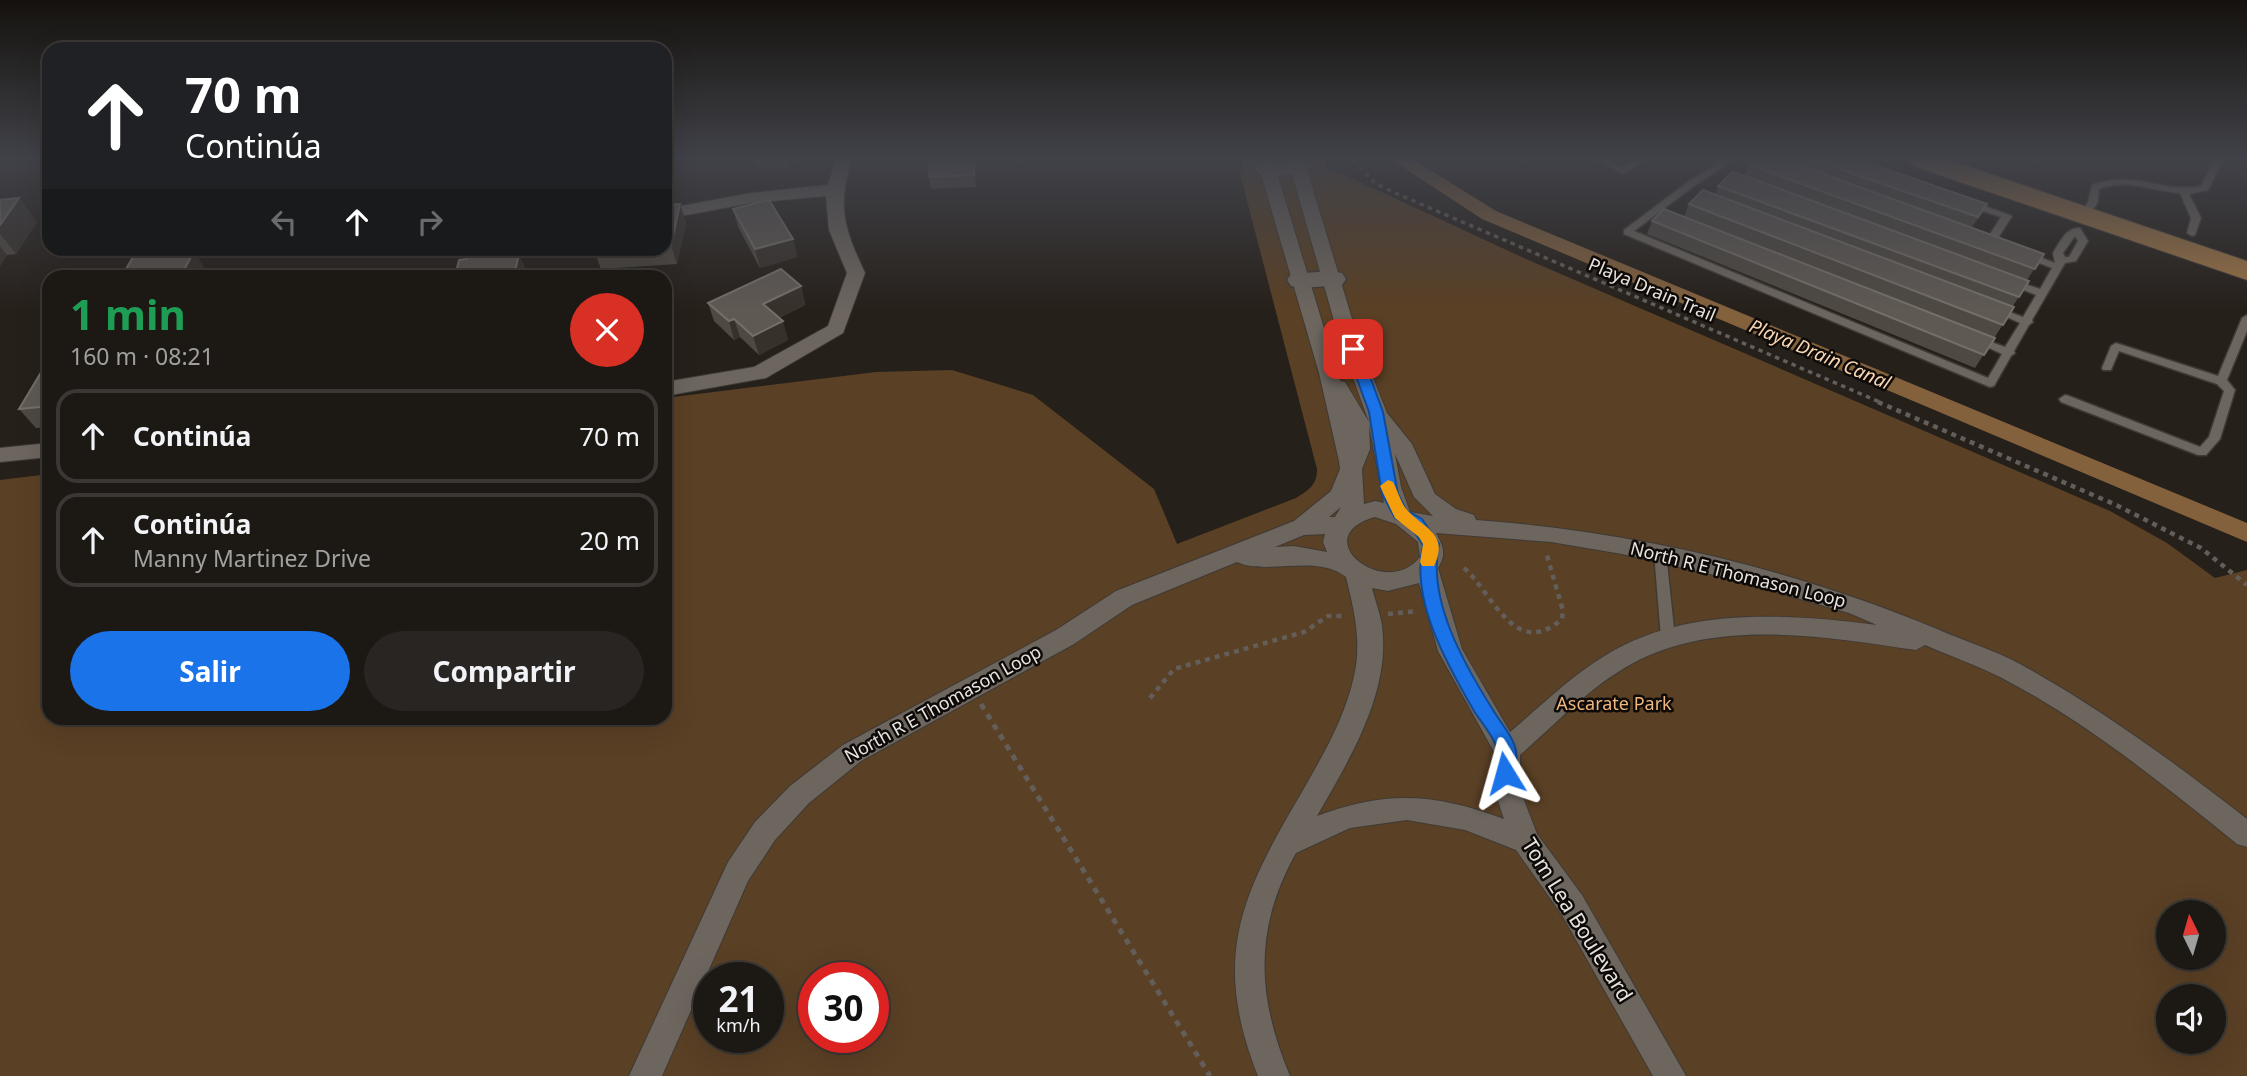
<!DOCTYPE html>
<html lang="es">
<head>
<meta charset="utf-8">
<style>
	:root { --surface:#1c1814; --page:#292522; --text:#f1f3f6; --muted:#a0a0a0; --line:#3a3734; --accent:#1a73e8 }
	body { margin:0; font-family:"Noto Sans",sans-serif; background:var(--page); color:var(--text); height:100vh; display:flex; flex-direction:column; font-size:26px; white-space:nowrap }
	* { box-sizing:border-box; margin:0 }
	p { font-size:23px; color:var(--muted) }
	.icon { flex:none; width:38px; height:38px; fill:none; stroke:currentColor; stroke-width:2; stroke-linecap:round; stroke-linejoin:round }
	.map { position:relative; flex:1; overflow:hidden }
	.panel { position:absolute; left:42px; top:270px; width:630px; height:455px; display:flex; flex-direction:column; background:var(--surface); border-radius:21px; box-shadow:0 7px 28px #0002,0 0 0 2px var(--line) }
	.panel>* { flex:none }
	.hud { position:absolute; left:42px; top:42px; width:630px; height:214px; border-radius:21px; box-shadow:0 7px 28px #0002,0 0 0 2px var(--line); background:#202124; color:#fff; overflow:hidden }
	.needle { width:46px; rotate:355deg }
	.fabs { position:absolute; left:2156px; top:900px; display:grid; gap:14px }
	.fabs a { display:grid; place-items:center; width:70px; height:70px; border-radius:50%; background:var(--surface); box-shadow:0 7px 28px #0002,0 0 0 2px var(--line); font-size:35px }
	.speed { position:absolute; left:693px; top:962px; display:flex; gap:14px; font-size:35px; font-weight:700; text-align:center }
	.speed>* { display:grid; place-content:center; width:91px; height:91px; border-radius:50%; background:var(--surface); box-shadow:0 7px 28px #0002,0 0 0 2px var(--line); line-height:1 }
	.speed small { font-size:18px; font-weight:400 }
	.speed .limit { border:10px solid #d22; background:#fff; color:#111 }
	.pin { position:absolute; display:grid; place-items:center; width:60px; height:60px; color:#fff; margin:-30px; border-radius:14px; box-shadow:0 4px 10px #0006 }
	.me { position:absolute; width:77px; margin:-38px; rotate:352deg; stroke-linejoin:round; filter:drop-shadow(0 0 5px #0008) }
	.turn { display:flex; align-items:center; gap:24px; height:147px; padding:0 28px; font-size:32px }
	.turn .icon { width:91px; height:91px; stroke-width:2.5 }
	.turn b { display:block; font-size:49px; line-height:60px }
	.lanes { display:flex; align-items:center; height:66px; padding:0 28px; background:#0003; justify-content:center; gap:35px; direction:ltr }
	.lanes .off { opacity:.35 }
	.round { display:grid; place-items:center; flex:none; width:74px; height:74px; border-radius:37px; background:var(--page) }
	.head { display:flex; align-items:center; justify-content:space-between; height:119px; padding:0 28px }
	h1 { font-size:42px; font-weight:700; line-height:52px; color:#1e9e55 }
	.button { display:flex; gap:14px; margin-top:auto; padding:14px 28px }
	.button a { flex:1; height:80px; border-radius:42px; background:var(--accent); color:#fff; font-size:28px; font-weight:700; line-height:80px; text-align:center }
	.button a+a { background:var(--page); color:var(--text) }
	ul { padding:0; list-style:none }
	li { display:flex; align-items:center; gap:21px; height:94px; margin:0 14px 10px; padding:0 14px; border:4px solid var(--line); border-radius:21px }
	li div { flex:1 }
	li b { display:block; font-size:26px }
	li em { font-style:normal }
	.map>svg:first-child { display:block }
</style>
</head>
<body>
<div class="map">
<svg width="2247" height="1076" viewBox="0 0 2247 1076">
	<rect width="100%" height="100%" fill="#26201a"/>
	<!-- green -->
	<path fill="#5a4025" fill-rule="evenodd" d="M1244,160H1324L1328,170L1349,177L1526,259L2110,511L2167,543L2215,578L2247,570V1076H0V480L49,474V718H665V398L876,372L952,370L1033,395L1154,489L1177,544L1296,498C1309,490 1317,485 1317,469L1240,174ZM2168,912H2214V957H2168ZM709,978H768V1038H709ZM814,978H873V1038H814ZM2168,996H2214V1041H2168Z"/>
	<g fill="none" stroke-linecap="round" stroke-linejoin="round">
		<!-- canal -->
		<polygon fill="#84613d" fill-rule="evenodd" points="1392,160 1414,160 1496,211 2247,523 2247,542 1482,219"/>
		<!-- lane casing -->
		<g stroke="#3f3a35" stroke-width="3">
			<g id="lane">
				<polygon points="1597,160 1609,160 1623,167 1636,160 1647,160 1623,174"/>
				<path d="M1723,160H1734L1694,186L1634,231L1988,378L2002,354L1970,339L1975,336L2005,347L2020,323L1991,310L1996,307L2023,317L2036,295L2005,282L2010,279L2040,289L2052,268L2021,256V252H2027L2055,263L2053,253C2060,242 2066,227 2080,228L2088,241L2076,261L2065,263L2032,320L2033,322L2029,325L2014,351L2015,353L2011,356L1994,386L1990,387L1624,234V230L1688,182ZM2075,236L2078,241L2069,257H2065L2063,253Z"/>
				<path d="M2214,160H2223L2208,190L2189,194L2201,218L2195,235L2192,236L2187,233L2191,218L2180,193C2152,191 2126,178 2099,189L2098,202L2085,222L2082,223L2077,220L2088,202L2092,185C2133,169 2162,194 2201,186Z"/>
				<polygon points="1971,201 2012,216 1996,241 2001,242 2001,246 1995,246 1985,242 2001,217 1968,206 1968,202"/>
				<polygon points="2247,315 2247,331 2227,380 2235,390 2220,439 2206,455 2198,455 2061,402 2059,399 2065,395 2069,396 2200,447 2209,437 2224,391 2217,384 2119,351 2111,370 2103,370 2102,368 2111,346 2116,343 2218,376 2242,318"/>
				<polygon points="1660,548 1664,550 1666,553 1675,638 1673,642 1668,643 1663,642 1661,638 1654,553 1656,550"/>
			</g>
		</g>
		<!-- street casing -->
		<g stroke="#3f3a35" stroke-width="2">
			<g id="street">
				<path d="M836,160H852C836,207 845,230 865,273L843,333L766,378L665,396V382L754,367L828,326L847,273L829,230L826,196L751,203L665,219V209L751,193L828,185Z"/>
				<path d="M1257,160H1273L1340,381L1345,382L1369,422L1341,345L1288,160H1304L1360,345L1387,413L1412,444L1435,494L1456,509L1474,515L1476,520C1635,532 1791,568 1937,629C1964,641 1994,650 2020,664C2100,708 2175,763 2247,819V847L2237,844C2163,784 2085,721 2000,677C1976,665 1950,656 1925,645L1916,650C1829,637 1724,619 1641,659C1595,681 1558,722 1520,755L1521,792L1537,834L1582,895L1686,1076H1653L1562,915L1516,850L1465,830L1407,820L1350,828L1296,853C1253,930 1257,997 1290,1076H1258C1211,958 1241,895 1302,792C1323,755 1345,718 1354,676C1362,642 1354,610 1346,577C1316,553 1267,576 1237,562L1132,605L1074,644L861,761L809,803L775,840L748,881L662,1076H629L728,862L755,822L790,786L843,745L1056,630L1116,591L1294,521L1331,491L1340,469L1339,461L1319,373ZM1369,425L1384,503L1375,501L1364,504L1362,469L1370,449ZM1395,454L1414,497L1433,516L1410,512L1401,487ZM1341,507L1335,517H1329ZM1375,517L1396,524L1418,542L1420,557C1385,601 1305,537 1375,517ZM1436,533L1551,542L1622,554L1723,577L1849,613L1877,625C1788,614 1686,606 1606,655C1571,676 1541,706 1510,732L1462,649L1438,568C1447,554 1443,546 1436,533ZM1325,534L1323,542L1327,552L1294,546L1275,547L1304,535ZM1419,583L1438,651L1494,752L1495,792L1504,819C1435,793 1386,790 1317,816C1349,760 1391,693 1382,625C1380,613 1375,600 1372,588L1388,591Z"/>
				<polygon points="49,443 49,457 0,462 0,448"/>
			</g>
		</g>
		<!-- secondary casing -->
		<g stroke="#3f3a35" stroke-width="3">
			<g id="secondary">
				<path d="M1301,160L1310,167L1307,172C1292,176 1273,177 1258,173L1255,168L1258,163Z"/>
				<polygon points="1332,271 1342,273 1346,279 1342,285 1301,288 1291,286 1287,280 1291,274"/>
			</g>
		</g>
		<!-- primary casing -->
		<g stroke="#3f3a35" stroke-width="2">
			<polygon id="primary" points="1909,160 1949,160 2247,261 2247,280 1913,166"/>
		</g>
		<!-- path-far2 -->
		<polyline stroke="#635e59" stroke-width="3.5" stroke-dasharray="4.5 4.5" stroke-linecap="butt" points="1353,160 1375,183 1393,192 1882,403"/>
		<!-- path-far1 -->
		<g stroke="#635e59" stroke-width="4.5" stroke-dasharray="5 5" stroke-linecap="butt">
			<polyline points="1878,402 2114,504 2201,548 2247,585"/>
			<path d="M1464,568C1492,592 1515,661 1562,619L1563,611L1546,552"/>
			<polyline points="1388,614 1418,611"/>
			<polyline points="1150,698 1174,669 1304,632 1328,616 1344,616"/>
		</g>
		<!-- path -->
		<polyline stroke="#635e59" stroke-width="5" stroke-dasharray="6 6" stroke-linecap="butt" points="981,704 1210,1076"/>
		<!-- lane -->
		<use href="#lane" fill="#6d665f" fill-rule="evenodd"/>
		<!-- street -->
		<use href="#street" fill="#6d665f" fill-rule="evenodd"/>
		<!-- secondary -->
		<use href="#secondary" fill="#6d665f" fill-rule="evenodd"/>
		<!-- primary -->
		<use href="#primary" fill="#9c7344" fill-rule="evenodd"/>
	</g>
	<!-- wall -->
	<g fill="#4e4942">
		<polygon points="754,160 796,160 789,170 755,166"/>
		<polygon points="975,160 976,187 931,189 929,177"/>
		<polygon points="1754,160 1860,160 1980,216 1971,228 2044,254 2027,280 2029,281 2013,306 2014,307 1975,368 1647,234 1652,221 1684,217 1689,204 1715,195 1718,186 1744,176 1749,165"/>
		<polygon points="19,198 37,222 16,254 7,255 0,266 0,199"/>
		<polygon points="665,205 686,223 677,264 601,269 594,250 594,248 665,248"/>
		<polygon points="733,209 793,239 797,257 760,268 738,227"/>
		<polygon points="801,286 805,305 779,318 788,340 759,355 740,337 734,340 714,321 708,303"/>
		<polygon points="49,359 49,427 36,428 19,409"/>
	</g>
	<!-- shaded-wall -->
	<g fill="#37312b">
		<polygon points="665,160 670,160 672,166 665,179"/>
		<polygon points="787,160 796,160 789,170"/>
		<polygon points="974,160 975,160 976,187 974,175"/>
		<polygon points="19,198 37,222 16,254 0,234 0,225"/>
		<polygon points="680,204 686,223 677,264 671,245"/>
		<polygon points="793,239 797,257 760,268 755,249"/>
		<polygon points="0,246 7,255 0,266"/>
		<polygon points="493,248 509,248 502,276 491,257"/>
		<polygon points="194,251 206,270 203,276 181,276"/>
		<polygon points="519,254 529,276 514,276"/>
		<polygon points="801,286 805,305 768,323 763,304"/>
		<polygon points="668,308 674,326 668,350 665,342 665,318"/>
		<polygon points="734,319 740,337 734,340 729,321"/>
		<polygon points="783,321 788,340 759,355 753,336"/>
	</g>
	<!-- building -->
	<g fill="#5f5953" stroke="#746f69" stroke-width="2">
		<polygon points="930,160 974,160 974,175 929,177"/>
		<polygon points="1754,160 1785,160 2044,254 2035,269 1749,165"/>
		<polygon points="1813,160 1860,160 1987,204 1978,217"/>
		<polygon points="1732,172 1740,174 2029,281 2019,297 1718,186"/>
		<polygon points="1703,190 2014,307 2003,325 1689,204"/>
		<polygon points="19,198 0,225 0,200"/>
		<polygon points="769,200 793,239 755,249 733,209"/>
		<polygon points="680,204 671,245 665,246 665,205"/>
		<polygon points="1664,209 1995,338 1984,355 1652,221"/>
		<polygon points="470,248 493,248 491,257 519,254 514,276 455,276 459,260 467,259"/>
		<polygon points="594,248 619,248 594,250"/>
		<polygon points="194,251 181,276 122,276 133,257"/>
		<polygon points="781,269 801,286 763,304 783,321 753,336 734,319 729,321 708,303"/>
		<polygon points="49,359 49,406 19,409"/>
	</g>
	<!-- sky -->
	<linearGradient id="sky" x2="0" y2="1"><stop stop-color="#15120e"/><stop offset="0.51" stop-color="#414249"/><stop offset="1" stop-color="#414249" stop-opacity="0"/></linearGradient>
	<rect width="2247" height="311" fill="url(#sky)"/>
	<!-- route -->
	<path fill="#1a73e8" stroke="#114b97" stroke-width="2" d="M1353,345L1360,349L1383,412L1398,494L1406,510L1422,519L1439,544C1427,600 1464,664 1493,710C1500,722 1515,739 1516,752C1517,761 1515,772 1512,779H1499C1494,770 1500,762 1498,753C1496,739 1481,722 1474,711C1447,664 1410,600 1423,545L1411,527L1395,518L1382,494L1369,412L1346,349Z"/>
	<!-- slow -->
	<path fill="#f59e0b" d="M1388,480L1393,482C1398,491 1401,505 1409,512C1426,529 1449,535 1434,566H1422L1420,562L1423,544L1419,537L1395,518L1380,486Z"/>
	<g text-anchor="middle" stroke-width="5" stroke-linejoin="round" paint-order="stroke">
		<!-- street labels -->
		<g font-size="18" fill="#e7e3df" stroke="#0d0a08">
			<text transform="translate(1652 290) rotate(23)" y="6">Playa Drain Trail</text>
			<text transform="translate(1738 575) rotate(14)" y="6">North R E Thomason Loop</text>
			<text transform="translate(943 704) rotate(-29)" y="6">North R E Thomason Loop</text>
		</g>
		<!-- park labels -->
		<g font-size="18" fill="#efb77e" stroke="#0d0a08">
			<text x="1614" y="710">Ascarate Park</text>
		</g>
		<!-- water labels -->
		<g font-size="19" font-style="italic" fill="#f8d5b3" stroke="#0d0a08">
			<text transform="translate(1820 354) rotate(23)" y="7">Playa Drain Canal</text>
		</g>
		<!-- near-street labels -->
		<g font-size="21" fill="#e7e3df" stroke="#0d0a08">
			<text transform="translate(1577 920) rotate(58)" y="7">Tom Lea Boulevard</text>
		</g>
	</g>
</svg>
<div class="fabs">
<a><svg class="needle" viewBox="-14 -14 28 28"><path d="M0-13l5 13h-10z" fill="#e53935"/><path d="M0 13l5-13h-10z" fill="#a0a0a0"/></svg></a>
<a><svg class="icon" aria-label="sound" viewBox="0 0 24 24"><path d="M4 9h4l5-4v14l-5-4H4zM17 9q2 3 0 6"/></svg></a>
</div>
<div class="speed"><div>21<small>km/h</small></div><div class="limit">30</div></div>
<div class="pin" style="left:1353px;top:349px;background:#d93025"><svg class="icon" aria-label="arrive" viewBox="0 0 24 24"><path d="M6 21V4h12l-3 4 3 4H6"/></svg></div>
<svg class="me" style="left:1505px;top:773px" viewBox="-20 -20 40 40"><path d="M0-17L14 15 0 8-14 15z" fill="#1a73e8" stroke="#fff" stroke-width="4"/></svg>
<div class="hud">
<div class="turn"><svg class="icon" aria-label="ahead" viewBox="0 0 24 24"><path d="M12 20V5M6 11l6-6 6 6"/></svg><div><b>70 m</b>Continúa</div></div>
<div class="lanes"><svg class="icon off" aria-label="left" viewBox="0 0 24 24"><path d="M17 20v-9H6M10 6l-5 5 5 5"/></svg><svg class="icon" aria-label="ahead" viewBox="0 0 24 24"><path d="M12 20V5M6 11l6-6 6 6"/></svg><svg class="icon off" aria-label="right" viewBox="0 0 24 24"><path d="M7 20v-9h11M14 6l5 5-5 5"/></svg></div>
</div>
<section class="panel">
<div class="head"><div><h1>1 min</h1><p>160 m · 08:21</p></div><a class="round" style="background:#d93025;color:#fff"><svg class="icon" aria-label="close" viewBox="0 0 24 24"><path d="M6 6l12 12M18 6L6 18"/></svg></a></div>
<ul>
<li><svg class="icon" aria-label="ahead" viewBox="0 0 24 24"><path d="M12 20V5M6 11l6-6 6 6"/></svg><div><b>Continúa</b></div><em>70 m</em></li>
<li><svg class="icon" aria-label="ahead" viewBox="0 0 24 24"><path d="M12 20V5M6 11l6-6 6 6"/></svg><div><b>Continúa</b><p>Manny Martinez Drive</p></div><em>20 m</em></li>
</ul>
<div class="button"><a>Salir</a><a>Compartir</a></div>
</section>
</div>
</body>
</html>
